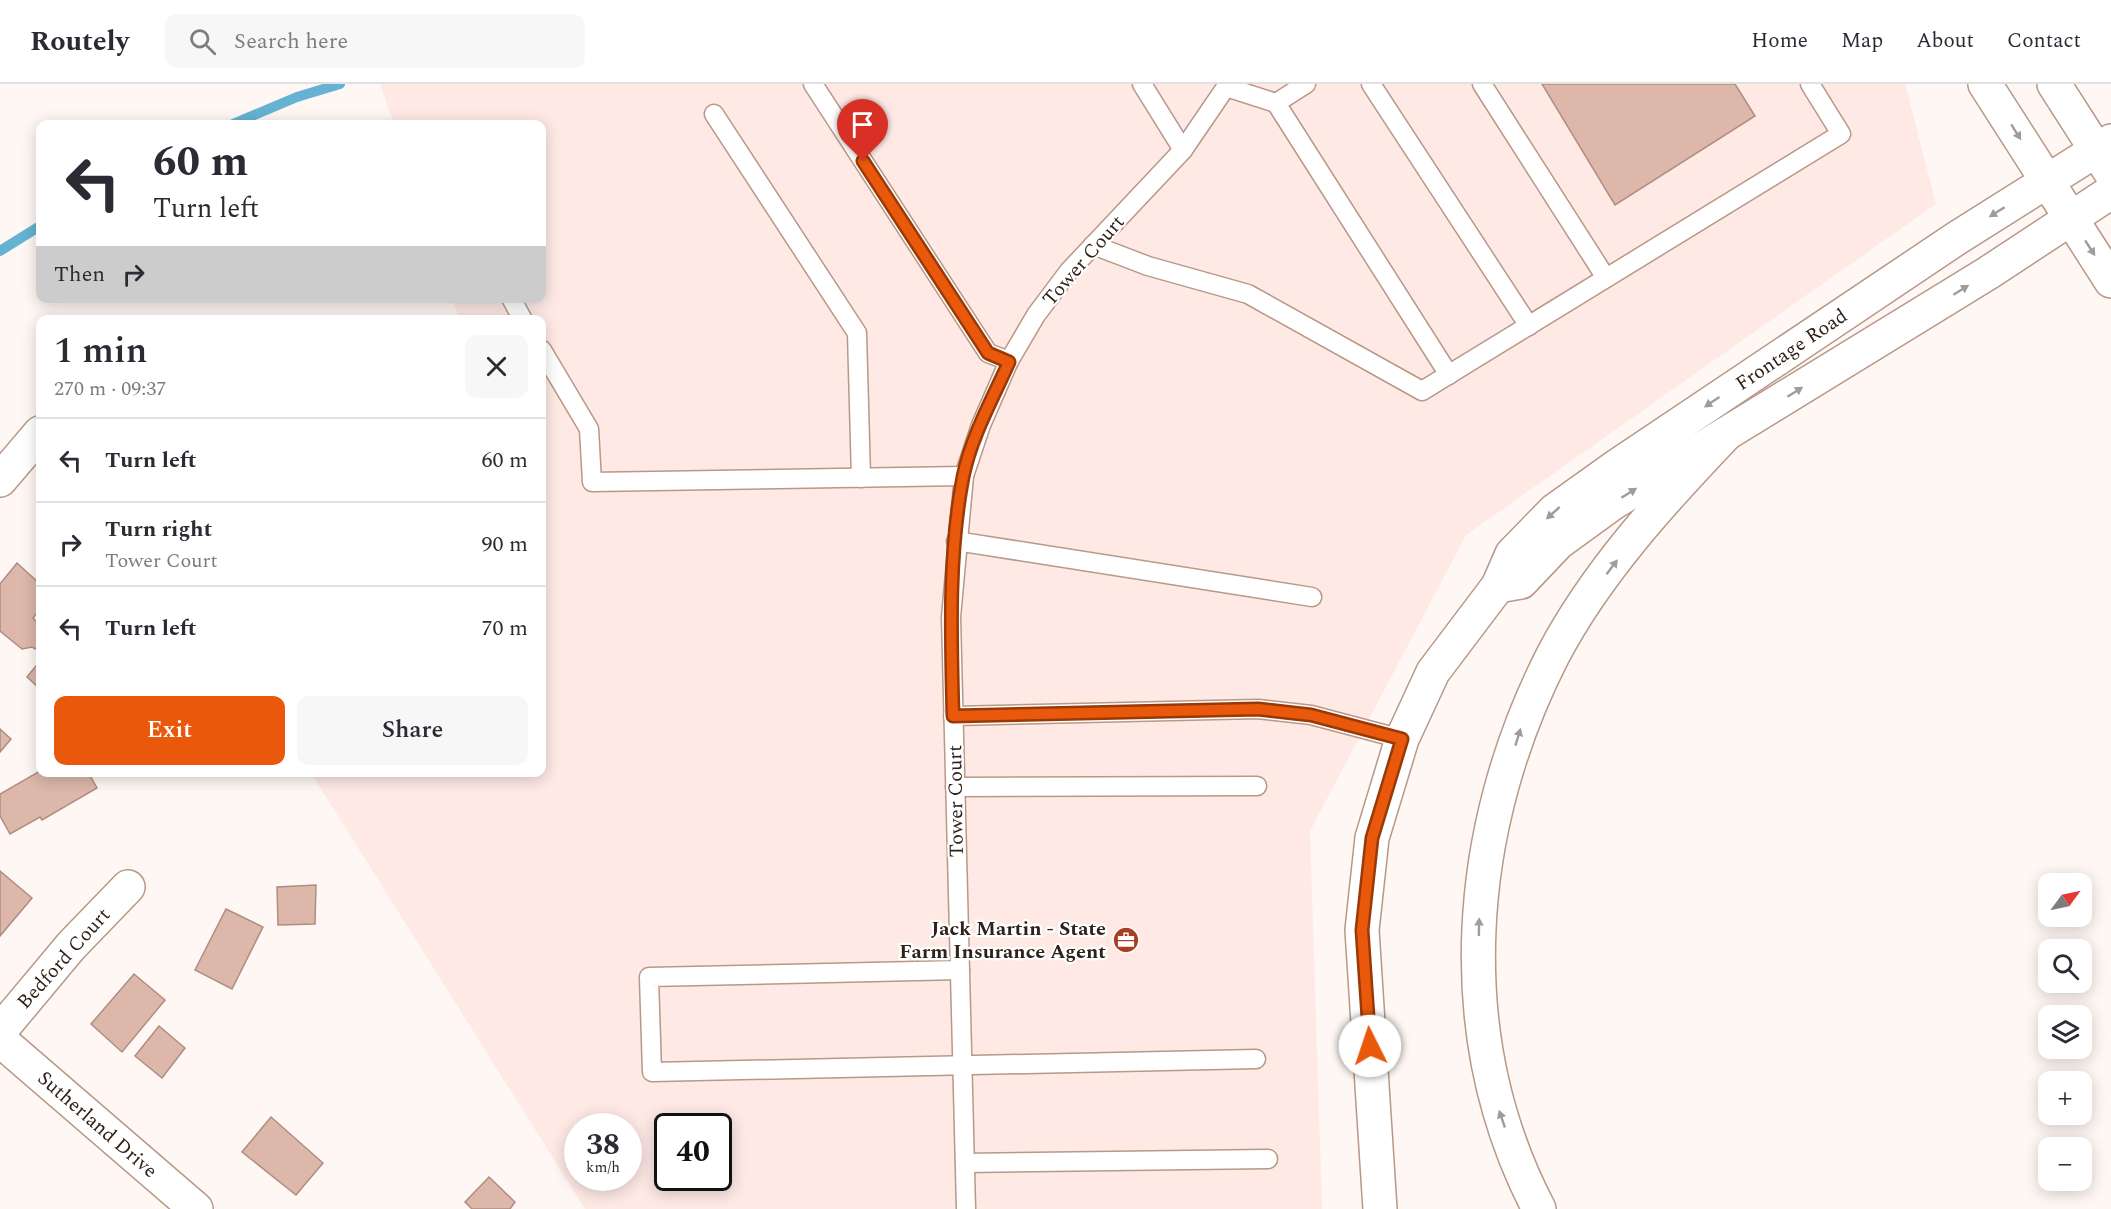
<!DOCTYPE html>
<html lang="en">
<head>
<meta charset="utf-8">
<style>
	:root { --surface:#fff; --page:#f7f7f7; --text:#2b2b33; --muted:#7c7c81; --line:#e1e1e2; --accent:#ea580c }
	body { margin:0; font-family:Spectral,serif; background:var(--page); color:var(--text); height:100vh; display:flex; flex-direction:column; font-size:22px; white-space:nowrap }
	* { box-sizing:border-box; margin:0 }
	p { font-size:20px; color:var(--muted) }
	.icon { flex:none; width:33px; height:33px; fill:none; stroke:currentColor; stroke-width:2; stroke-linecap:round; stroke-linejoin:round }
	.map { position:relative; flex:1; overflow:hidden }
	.sheet { position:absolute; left:36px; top:231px; width:510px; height:462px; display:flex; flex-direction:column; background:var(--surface); border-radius:12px; box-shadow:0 3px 15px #0003 }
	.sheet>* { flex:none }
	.banner { position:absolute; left:36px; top:36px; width:510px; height:183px; border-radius:12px; box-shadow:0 3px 15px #0003; background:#fff; color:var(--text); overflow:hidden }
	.needle { width:39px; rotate:57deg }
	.buttons { position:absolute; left:2038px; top:789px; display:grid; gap:12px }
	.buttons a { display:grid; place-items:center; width:54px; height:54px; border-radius:12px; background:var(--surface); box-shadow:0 3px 15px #0003; font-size:30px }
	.speed { position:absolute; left:564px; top:1029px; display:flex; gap:12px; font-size:30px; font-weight:700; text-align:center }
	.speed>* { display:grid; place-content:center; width:78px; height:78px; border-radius:50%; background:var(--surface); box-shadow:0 3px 15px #0003; line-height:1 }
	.speed small { font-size:15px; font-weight:400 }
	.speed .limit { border:3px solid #111; border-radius:9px; background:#fff; color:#111 }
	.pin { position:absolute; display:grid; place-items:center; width:51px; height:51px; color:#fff; margin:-62px -26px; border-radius:50% 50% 50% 0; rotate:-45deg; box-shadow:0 0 6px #0007 }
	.pin .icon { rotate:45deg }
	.me { position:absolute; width:66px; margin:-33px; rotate:356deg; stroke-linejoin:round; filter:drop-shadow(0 0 4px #0008) }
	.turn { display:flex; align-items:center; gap:21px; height:126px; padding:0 18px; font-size:27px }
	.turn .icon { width:78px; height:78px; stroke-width:2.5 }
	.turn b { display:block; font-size:42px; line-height:51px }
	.then { display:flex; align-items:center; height:57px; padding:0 18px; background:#0003; gap:12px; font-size:22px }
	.round { display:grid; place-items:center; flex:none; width:63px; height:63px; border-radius:12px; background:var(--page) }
	.overview { display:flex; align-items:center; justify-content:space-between; height:102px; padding:0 18px }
	h1 { font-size:36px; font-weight:600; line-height:45px }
	.primary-button { display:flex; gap:12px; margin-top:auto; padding:12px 18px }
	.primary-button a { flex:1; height:69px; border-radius:12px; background:var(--accent); color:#fff; font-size:24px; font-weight:600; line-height:69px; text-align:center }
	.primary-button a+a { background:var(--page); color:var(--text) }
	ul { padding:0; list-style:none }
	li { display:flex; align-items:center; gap:18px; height:84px; padding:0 18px; border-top:2px solid var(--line) }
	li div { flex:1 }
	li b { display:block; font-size:22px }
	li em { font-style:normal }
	header { display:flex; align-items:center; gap:36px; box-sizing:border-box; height:84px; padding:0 30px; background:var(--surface); border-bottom:2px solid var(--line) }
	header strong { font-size:28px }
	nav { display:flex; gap:33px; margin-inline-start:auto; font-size:21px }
	.search { width:420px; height:54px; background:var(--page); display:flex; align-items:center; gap:15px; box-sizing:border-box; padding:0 21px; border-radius:12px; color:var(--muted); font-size:22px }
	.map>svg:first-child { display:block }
</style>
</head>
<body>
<header>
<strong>Routely</strong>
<div class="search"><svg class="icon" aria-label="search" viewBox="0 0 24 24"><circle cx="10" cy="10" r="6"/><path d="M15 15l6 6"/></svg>Search here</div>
<nav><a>Home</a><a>Map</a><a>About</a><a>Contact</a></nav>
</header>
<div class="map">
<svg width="2111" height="1125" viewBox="0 0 2111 1125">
	<rect width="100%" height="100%" fill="#fef7f3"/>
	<!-- commercial -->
	<path fill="#fee9e5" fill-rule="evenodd" d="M380,0H1905L1936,120L1466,451L1310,747L1322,1125H585L311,689L542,688V236L459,235L452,215L542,214V40H394ZM578,1042H628V1094H578ZM668,1042H718V1094H668Z"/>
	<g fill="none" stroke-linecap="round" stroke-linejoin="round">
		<!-- stream -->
		<g stroke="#66b2d2" stroke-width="10">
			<polyline points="233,40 297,13 340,0"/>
			<polyline points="0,167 40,142"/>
		</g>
	</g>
	<!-- building -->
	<g fill="#dcb7aa" stroke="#b08d81" stroke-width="1.5">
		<polygon points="1542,0 1735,0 1755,32 1615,121"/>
		<polygon points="17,479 40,500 40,525 33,534 40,542 40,554 38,557 40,559 35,565 32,563 22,565 0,547 0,500"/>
		<polygon points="40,577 40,605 27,593"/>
		<polygon points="0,645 11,655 0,668"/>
		<polygon points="40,687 88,688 97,704 42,736 40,733 10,750 0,732 0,710"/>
		<polygon points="0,787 32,814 0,852"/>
		<polygon points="316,801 315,840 278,841 277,803"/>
		<polygon points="226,825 263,843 232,905 195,886"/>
		<polygon points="134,890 165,916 122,968 91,940"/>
		<polygon points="159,942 185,964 162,994 135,972"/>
		<polygon points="271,1033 323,1079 296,1111 242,1068"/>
		<polygon points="489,1093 515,1118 510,1125 472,1125 465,1118"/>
	</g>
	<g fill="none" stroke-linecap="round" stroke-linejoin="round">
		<!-- service casing -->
		<g stroke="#b89886" stroke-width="21">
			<g id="service">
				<polyline points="813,0 988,269 1009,277"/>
				<polyline points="1142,0 1183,66"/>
				<polyline points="1371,0 1529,242"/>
				<polyline points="1482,0 1606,194"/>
				<polyline points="1226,3 1276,19 1306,0"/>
				<polyline points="1276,19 1449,291"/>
				<polyline points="714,30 857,249 861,394"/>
				<polyline points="1093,161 1148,182 1248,210 1422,307 1841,50 1810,0"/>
				<polyline points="511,214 523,236"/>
				<polyline points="542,266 589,345 592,398 964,392"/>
				<polyline points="956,457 1312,513"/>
				<polyline points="953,632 1258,625 1311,631 1402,655"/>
				<polyline points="955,703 1257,702"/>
				<polyline points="960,886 649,893 652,988 1256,975"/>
				<polyline points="965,1079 1268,1075"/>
				<polyline points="966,1125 951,533 964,392 981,341 1009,277 1036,231 1069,187 1183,66 1228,0"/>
			</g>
		</g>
		<!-- minor casing -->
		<g stroke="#b89886" stroke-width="36">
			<g id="minor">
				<polyline points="0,396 40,349"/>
				<polyline points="0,947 71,862 128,803"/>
				<polyline points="0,956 196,1125"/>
			</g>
		</g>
		<!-- tertiary casing -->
		<g stroke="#b89886" stroke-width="36">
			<g id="tertiary">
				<polyline points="1498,502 1521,498 1558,459 1613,419 1988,189 2111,108"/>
				<polyline points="1380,1125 1362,846 1372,754 1402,655 1433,588 1498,502 1512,470 1554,427 1617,382 1957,154 2111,57"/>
			</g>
		</g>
		<!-- secondary casing -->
		<g stroke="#b89886" stroke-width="36">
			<g id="secondary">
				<polyline points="1985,0 2111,197"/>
				<polyline points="2054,0 2111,89"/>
			</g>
		</g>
		<!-- trunk casing -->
		<g stroke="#b89886" stroke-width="36">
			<path id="trunk" d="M1539,1125C1448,951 1465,743 1553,571C1596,489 1663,416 1726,350"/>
		</g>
		<!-- service -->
		<use href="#service" stroke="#fff" stroke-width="18"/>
		<!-- minor -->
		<use href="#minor" stroke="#fff" stroke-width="33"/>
		<!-- tertiary -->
		<use href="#tertiary" stroke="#fff" stroke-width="33"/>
		<!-- secondary -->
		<use href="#secondary" stroke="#fff" stroke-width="33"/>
		<!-- trunk -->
		<use href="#trunk" stroke="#fff" stroke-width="33"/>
	</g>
	<!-- one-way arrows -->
	<defs><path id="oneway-solid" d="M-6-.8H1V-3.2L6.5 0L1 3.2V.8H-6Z" transform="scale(1.5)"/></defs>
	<g fill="#a19c98">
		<use href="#oneway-solid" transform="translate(2016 48) rotate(58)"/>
		<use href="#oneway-solid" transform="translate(1997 128) rotate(148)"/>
		<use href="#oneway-solid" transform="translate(2090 164) rotate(57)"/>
		<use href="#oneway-solid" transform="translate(1961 206) rotate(-32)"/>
		<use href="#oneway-solid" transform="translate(1795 308) rotate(-32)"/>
		<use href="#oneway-solid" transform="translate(1712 318) rotate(146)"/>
		<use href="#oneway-solid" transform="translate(1629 409) rotate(-32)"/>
		<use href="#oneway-solid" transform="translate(1553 429) rotate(138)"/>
		<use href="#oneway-solid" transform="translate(1612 483) rotate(-53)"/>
		<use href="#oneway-solid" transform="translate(1518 653) rotate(-73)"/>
		<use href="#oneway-solid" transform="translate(1479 843) rotate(-89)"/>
		<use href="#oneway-solid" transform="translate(1502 1035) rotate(-109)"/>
	</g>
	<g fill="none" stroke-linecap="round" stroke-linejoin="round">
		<!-- route casing -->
		<g stroke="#983908" stroke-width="15">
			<path id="route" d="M863,77L988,269L1009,278C993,314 971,353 963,393C948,471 951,553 953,632L1258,625L1311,631L1402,655L1372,754L1362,846L1370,962"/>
		</g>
		<!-- route -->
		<use href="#route" stroke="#ea580c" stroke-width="10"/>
	</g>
	<!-- icons -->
	<defs>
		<g id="office-disc" transform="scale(1.35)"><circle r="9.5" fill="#a83f23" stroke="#fff"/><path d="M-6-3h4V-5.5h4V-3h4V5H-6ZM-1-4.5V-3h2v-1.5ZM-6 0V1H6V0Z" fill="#fff"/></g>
	</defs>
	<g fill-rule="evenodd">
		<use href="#office-disc" x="1126" y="856"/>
	</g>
	<g text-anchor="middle" stroke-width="4.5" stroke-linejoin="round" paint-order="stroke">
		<!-- street labels -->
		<g font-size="20" fill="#2f221b" stroke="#fff">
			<text transform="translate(1083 176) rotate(-49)" y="7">Tower Court</text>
			<text transform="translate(1791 265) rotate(-34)" y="7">Frontage Road</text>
			<text transform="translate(955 717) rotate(-91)" y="7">Tower Court</text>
			<text transform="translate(63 874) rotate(-48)" y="7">Bedford Court</text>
			<text transform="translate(98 1040) rotate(41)" y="7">Sutherland Drive</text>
		</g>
		<!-- poi labels -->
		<g font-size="20" font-weight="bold" fill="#2f221b" stroke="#fff" text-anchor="end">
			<text x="1106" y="851">Jack Martin - State<tspan x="1106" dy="23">Farm Insurance Agent</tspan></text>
		</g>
	</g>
</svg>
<div class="buttons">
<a><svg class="needle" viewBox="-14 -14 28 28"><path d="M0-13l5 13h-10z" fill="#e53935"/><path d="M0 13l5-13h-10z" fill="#7c7c81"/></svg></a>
<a><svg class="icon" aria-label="search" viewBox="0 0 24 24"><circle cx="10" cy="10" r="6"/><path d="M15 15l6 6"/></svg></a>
<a><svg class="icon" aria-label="layers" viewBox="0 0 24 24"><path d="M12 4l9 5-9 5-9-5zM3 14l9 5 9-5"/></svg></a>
<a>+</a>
<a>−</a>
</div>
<div class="speed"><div>38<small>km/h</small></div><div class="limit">40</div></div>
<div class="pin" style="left:863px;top:77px;background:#d93025"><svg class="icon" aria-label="arrive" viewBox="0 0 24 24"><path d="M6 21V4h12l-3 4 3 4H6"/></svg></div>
<svg class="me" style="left:1370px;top:962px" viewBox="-20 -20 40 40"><circle r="19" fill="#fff"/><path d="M0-13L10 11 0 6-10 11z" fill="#ea580c"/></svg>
<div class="banner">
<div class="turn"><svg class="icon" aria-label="left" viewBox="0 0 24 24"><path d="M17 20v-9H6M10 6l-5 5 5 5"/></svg><div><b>60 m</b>Turn left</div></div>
<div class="then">Then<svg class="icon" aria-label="right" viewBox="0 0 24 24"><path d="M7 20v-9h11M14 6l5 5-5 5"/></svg></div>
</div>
<section class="sheet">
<div class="overview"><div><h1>1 min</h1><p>270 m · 09:37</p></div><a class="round"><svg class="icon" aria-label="close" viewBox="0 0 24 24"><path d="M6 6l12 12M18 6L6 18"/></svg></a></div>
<ul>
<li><svg class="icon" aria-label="left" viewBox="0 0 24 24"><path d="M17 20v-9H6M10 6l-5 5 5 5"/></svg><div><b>Turn left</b></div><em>60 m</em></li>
<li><svg class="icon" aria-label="right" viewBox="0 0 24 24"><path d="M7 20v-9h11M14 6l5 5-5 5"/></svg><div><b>Turn right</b><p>Tower Court</p></div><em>90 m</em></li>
<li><svg class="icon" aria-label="left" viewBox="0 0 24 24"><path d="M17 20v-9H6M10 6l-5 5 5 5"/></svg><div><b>Turn left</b></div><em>70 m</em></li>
</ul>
<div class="primary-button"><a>Exit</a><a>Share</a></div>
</section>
</div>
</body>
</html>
